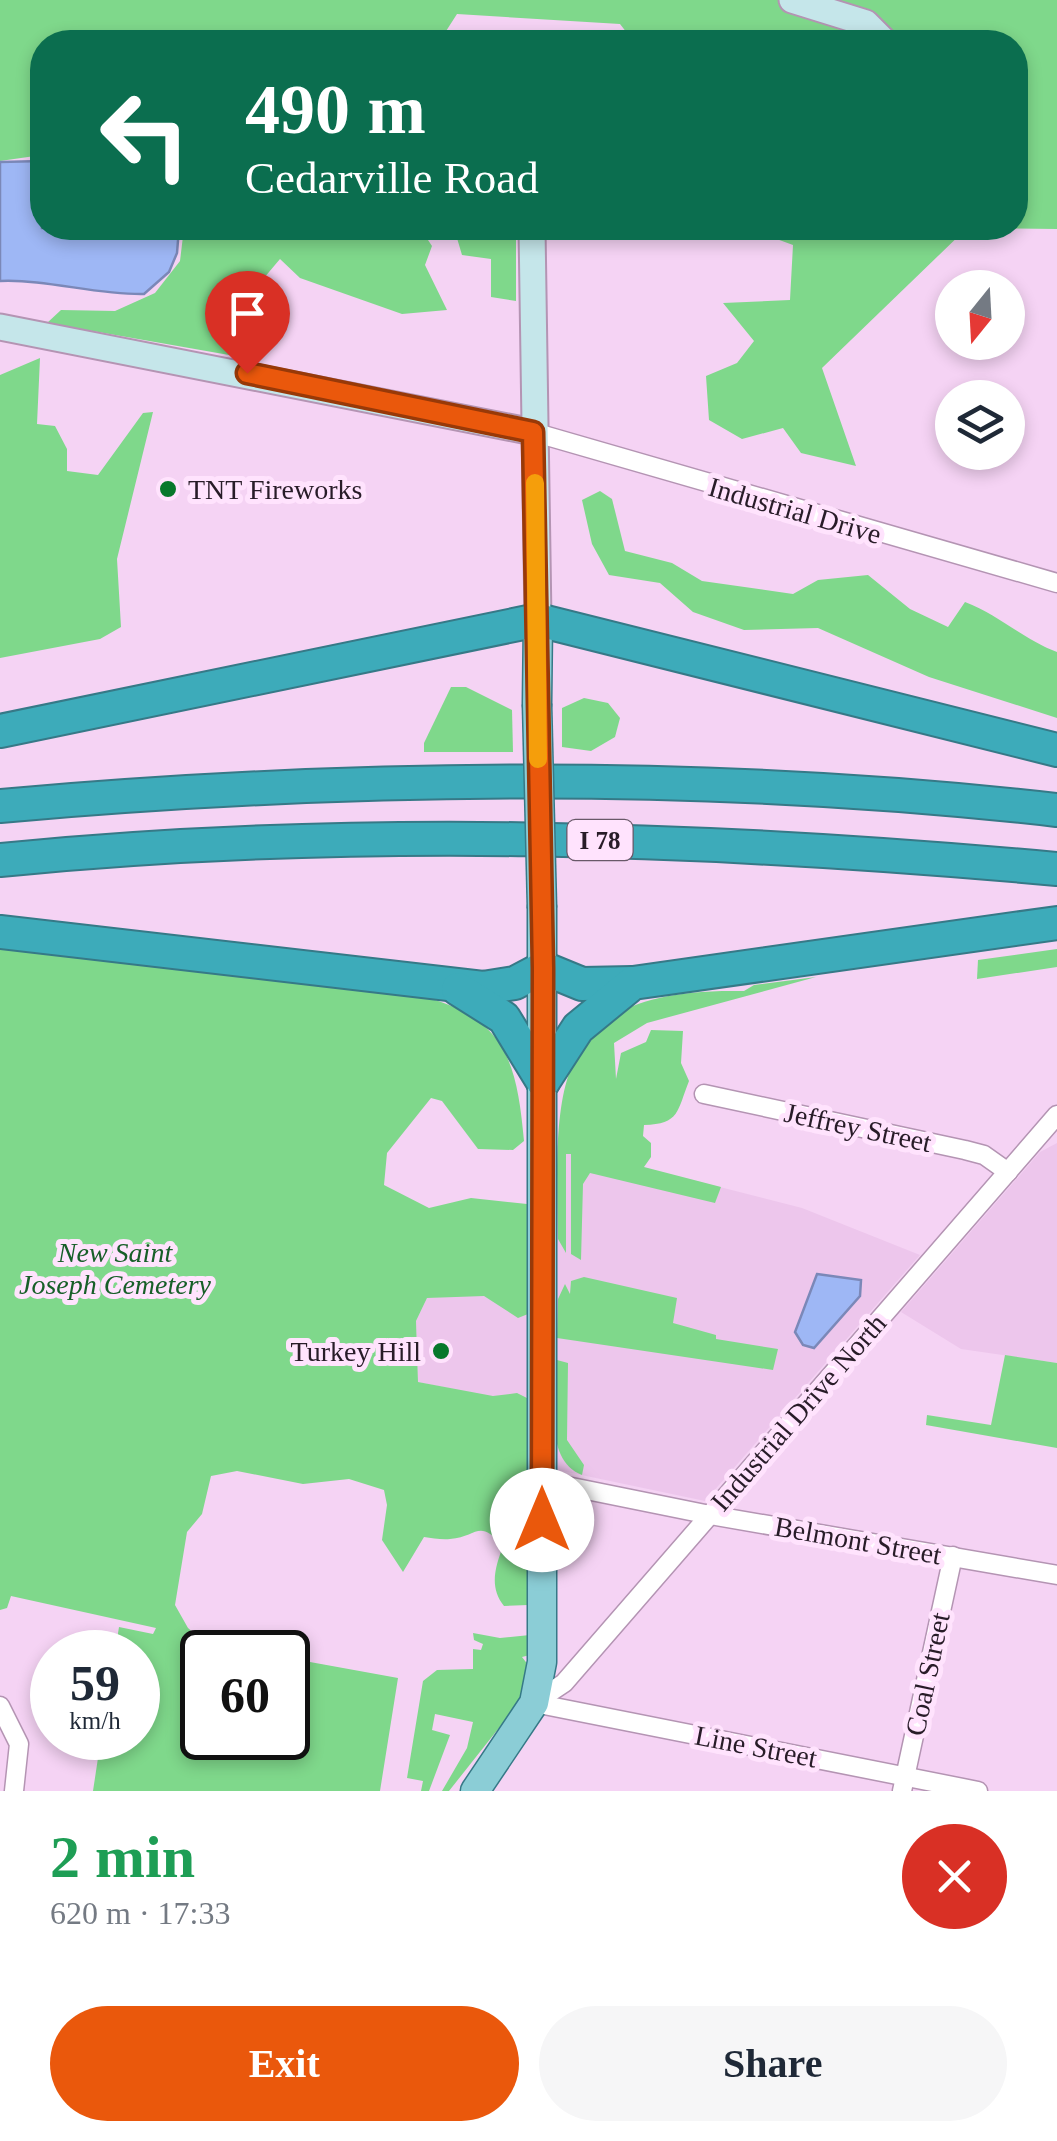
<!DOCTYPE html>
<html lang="en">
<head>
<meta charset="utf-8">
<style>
	:root { --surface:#fff; --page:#f6f6f7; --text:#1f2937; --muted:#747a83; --accent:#ea580c }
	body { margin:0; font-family:Georgia,serif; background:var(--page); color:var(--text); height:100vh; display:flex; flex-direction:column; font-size:38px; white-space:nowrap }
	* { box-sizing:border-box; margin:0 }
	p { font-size:32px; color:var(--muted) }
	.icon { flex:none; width:55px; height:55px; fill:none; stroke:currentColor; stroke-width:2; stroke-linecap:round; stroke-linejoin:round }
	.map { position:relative; height:1791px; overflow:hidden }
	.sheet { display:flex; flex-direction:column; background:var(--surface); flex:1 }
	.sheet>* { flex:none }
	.banner { position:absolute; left:30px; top:30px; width:998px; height:210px; border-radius:40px; box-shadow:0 5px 15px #0003; background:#0b6e4f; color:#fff; overflow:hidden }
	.needle { width:65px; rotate:198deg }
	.fabs { position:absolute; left:935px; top:270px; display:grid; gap:20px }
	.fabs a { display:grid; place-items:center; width:90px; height:90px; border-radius:50%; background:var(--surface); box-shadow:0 5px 15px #0003; font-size:50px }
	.speed { position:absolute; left:30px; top:1630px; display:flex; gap:20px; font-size:50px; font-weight:700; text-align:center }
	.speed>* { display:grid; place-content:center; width:130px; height:130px; border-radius:50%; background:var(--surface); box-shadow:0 5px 15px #0003; line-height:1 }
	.speed small { font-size:25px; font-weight:400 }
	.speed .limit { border:5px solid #111; border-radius:15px; background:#fff; color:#111 }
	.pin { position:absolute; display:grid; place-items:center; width:85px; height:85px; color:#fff; margin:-102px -42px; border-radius:50% 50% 50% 0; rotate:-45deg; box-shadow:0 0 10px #0007 }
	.pin .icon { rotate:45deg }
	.me { position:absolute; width:110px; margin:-55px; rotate:0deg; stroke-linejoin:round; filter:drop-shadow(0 0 8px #0008) }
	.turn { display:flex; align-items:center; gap:35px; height:210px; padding:0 50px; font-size:45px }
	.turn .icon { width:130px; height:130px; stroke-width:2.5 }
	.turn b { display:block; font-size:70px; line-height:85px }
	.round { display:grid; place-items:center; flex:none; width:105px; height:105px; border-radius:52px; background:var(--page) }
	.overview { display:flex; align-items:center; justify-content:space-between; height:170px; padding:0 50px }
	h1 { font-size:60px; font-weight:700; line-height:75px; color:#1e9e55 }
	.cta { display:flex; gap:20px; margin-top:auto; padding:20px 50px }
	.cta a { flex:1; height:115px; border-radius:60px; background:var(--accent); color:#fff; font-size:40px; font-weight:700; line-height:115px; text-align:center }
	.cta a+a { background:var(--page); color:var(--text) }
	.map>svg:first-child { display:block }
</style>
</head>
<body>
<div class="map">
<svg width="1057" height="1791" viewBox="0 0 1057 1791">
	<rect width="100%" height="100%" fill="#f5d3f4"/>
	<!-- built -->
	<g fill="#edc6ec">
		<polygon points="1057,1143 1057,1363 961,1349 901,1312 1040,1152"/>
		<polygon points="551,1144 802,1208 920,1255 705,1501 553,1469 549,1416 493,1397 418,1382 416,1321 427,1298 549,1290"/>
	</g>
	<!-- green -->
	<g fill="#7fd88b">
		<polygon points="0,0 1057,0 1057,229 982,228 1015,228 1015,42 634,42 620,24 457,14 439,42 42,42 42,155 0,161"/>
		<polygon points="184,228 420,228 432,246 425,265 447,310 402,314 300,278 280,259 219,331 250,350 257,360 47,323 61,310 115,311 155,293 180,261"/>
		<polygon points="454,228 516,228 516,301 491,297 491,259 462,255"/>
		<polygon points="760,228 967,228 822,368 856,466 801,453 783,428 742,439 709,420 706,376 737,363 754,341 723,303 790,300 793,245 763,234"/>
		<polygon points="40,358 37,424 55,426 67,449 67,471 98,475 143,413 153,412 117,559 121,627 100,639 0,658 0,375"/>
		<path d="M600,491L612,499L625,551L672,563L702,581L793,594L818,580L868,575L910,609L948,627L965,602C999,615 1023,639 1057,652V718L929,677L818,628L744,630L693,612L660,583L609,575L592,544L582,500Z"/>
		<polygon points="451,687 466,687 512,710 513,752 424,752 424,743"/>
		<polygon points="584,698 608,703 620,718 615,737 591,751 562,747 562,708"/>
		<path d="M0,945L424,997C507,1018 517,1065 524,1141L513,1150L478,1149L442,1101L431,1098L387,1153L384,1185L429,1208L471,1198L527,1204L528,1314L518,1318L484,1296L427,1298L416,1321L418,1382L493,1396L517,1393L527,1398L528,1605L504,1606C489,1587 495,1568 503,1546C478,1518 478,1537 450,1539C442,1540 432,1538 424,1537L403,1572L382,1540L387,1505L384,1490L349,1479L303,1484L237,1471L211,1476L202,1514L187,1532L175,1605L188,1628L203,1641L245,1652H202V1738H288V1658L398,1678L380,1791H93L101,1738H138V1652H115L119,1627L153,1634L156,1628L11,1596L7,1608L0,1610Z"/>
		<polygon points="1057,949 1057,967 977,979 978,960"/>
		<path d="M816,977L647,1023L614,1043L616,1079L621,1053L646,1042L651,1030L683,1031L681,1063L689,1081C677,1111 680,1124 644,1125L643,1136L651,1143V1157L644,1167L721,1187L715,1203L590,1173L583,1184L581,1260L571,1254V1154H566V1253L558,1239C555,1082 550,987 744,991L754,985Z"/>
		<polygon points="584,1277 677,1298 673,1323 716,1335 716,1339 778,1349 773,1370 557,1338 558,1299 565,1284 570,1294 571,1281"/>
		<polygon points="1005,1355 1057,1363 1057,1448 926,1425 927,1415 991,1425"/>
		<path d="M557,1360L568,1363L567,1440L584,1465L582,1475C542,1459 557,1396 557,1360Z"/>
		<polygon points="473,1633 500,1638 530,1635 530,1655 522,1657 529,1666 521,1700 449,1791 442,1791 467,1748 473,1722 435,1714 432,1730 450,1735 429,1791 421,1791 423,1781 407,1778 423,1681 437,1670 473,1669 473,1649 481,1650 483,1644 474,1640"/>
	</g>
	<!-- water -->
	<g fill="#9eb7f5" stroke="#7b88b8" stroke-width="2.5">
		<path d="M42,161V228H179L177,253L169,272L144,294C95,295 48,279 0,281V162Z"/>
		<polygon points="817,1274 861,1280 860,1296 814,1348 803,1345 795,1332"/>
	</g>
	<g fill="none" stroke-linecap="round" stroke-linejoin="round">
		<!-- minor casing -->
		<g stroke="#b494b3" stroke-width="21">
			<g id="minor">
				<polyline points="533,432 1057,583"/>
				<polyline points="704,1094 965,1150 984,1155 1008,1172"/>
				<polyline points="542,1481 710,1515 1057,1575"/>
				<polyline points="534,1703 564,1683 1057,1115"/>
				<polyline points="534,1703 978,1791"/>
				<polyline points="0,1706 19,1744 14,1791"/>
				<polyline points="902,1791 953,1556"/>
			</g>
		</g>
		<!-- secondary casing -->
		<g stroke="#b494b3" stroke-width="29">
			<g id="secondary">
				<polyline points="792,0 866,23 885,42"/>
				<polyline points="532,228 538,620"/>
				<polyline points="0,327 533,432"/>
			</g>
		</g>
		<!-- primary casing -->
		<g stroke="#367987" stroke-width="31">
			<g id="primary">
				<polyline points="537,704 538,620"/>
				<polyline points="475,1791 534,1703 542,1662 542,908"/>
			</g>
		</g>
		<!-- motorway casing -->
		<g stroke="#367987" stroke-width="36">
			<g id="motorway">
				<polyline points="0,731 538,620 1057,750"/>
				<path d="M0,806C350,775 707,770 1057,810"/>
				<path d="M0,860C353,825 705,837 1057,869"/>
				<polyline points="0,932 483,988 515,983 543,968 582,984 633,983"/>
				<polyline points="458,989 504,1018 543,1082"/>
				<polyline points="543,1082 578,1028 633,983 1057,923"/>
			</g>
		</g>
		<!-- minor -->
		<use href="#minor" stroke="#fff" stroke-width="18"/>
		<!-- secondary -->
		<use href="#secondary" stroke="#c5e6ea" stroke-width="25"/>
		<!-- primary -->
		<use href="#primary" stroke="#8bcdd6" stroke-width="28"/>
		<!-- motorway -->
		<use href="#motorway" stroke="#3dabba" stroke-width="32"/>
		<!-- primary-bridge casing -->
		<g stroke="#367987" stroke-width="31" stroke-linecap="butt">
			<polyline id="primary-bridge" points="537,704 542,908"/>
		</g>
		<!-- primary-bridge -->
		<use href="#primary-bridge" stroke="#8bcdd6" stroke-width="28"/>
	</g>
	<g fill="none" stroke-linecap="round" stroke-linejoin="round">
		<!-- route casing -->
		<g stroke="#983908" stroke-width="25">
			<polyline id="route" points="247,373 533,432 543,968 542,1520"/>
		</g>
		<!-- route -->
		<use href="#route" stroke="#ea580c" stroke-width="18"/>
		<!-- slow -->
		<polyline stroke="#f59e0b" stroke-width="18" points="535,483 538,759"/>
	</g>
	<!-- markers -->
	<g fill="#08782c" stroke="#ffe3fd" stroke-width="4">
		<circle cx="168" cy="489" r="10"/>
		<circle cx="441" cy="1351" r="10"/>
	</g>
	<g text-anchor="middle" stroke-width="10" stroke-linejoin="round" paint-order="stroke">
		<!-- shield labels -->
		<rect fill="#ffe3fd" stroke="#685868" stroke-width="2.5" x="567.5" y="820" width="65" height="40" rx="8"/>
		<g font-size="25" font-weight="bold" fill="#281c28">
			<text x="600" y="849">I 78</text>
		</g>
		<!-- poi labels -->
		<g font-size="28" fill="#281c28" stroke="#ffe3fd" text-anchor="start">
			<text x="188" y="499">TNT Fireworks</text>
			<text x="421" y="1361" text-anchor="end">Turkey Hill</text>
		</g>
		<!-- street labels -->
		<g font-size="28" fill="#281c28" stroke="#ffe3fd">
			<text transform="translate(795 510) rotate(16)" y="10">Industrial Drive</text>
			<text transform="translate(858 1127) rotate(12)" y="10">Jeffrey Street</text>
			<text transform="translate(798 1412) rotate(-49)" y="10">Industrial Drive North</text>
			<text transform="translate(858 1540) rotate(10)" y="10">Belmont Street</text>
			<text transform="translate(927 1674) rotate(-78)" y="10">Coal Street</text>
			<text transform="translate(756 1746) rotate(11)" y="10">Line Street</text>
		</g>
		<!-- park labels -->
		<g font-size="28" font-style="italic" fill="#175f28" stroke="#ffe3fd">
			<text x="115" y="1262">New Saint<tspan x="115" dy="32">Joseph Cemetery</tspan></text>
		</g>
	</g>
</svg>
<div class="fabs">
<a><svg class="needle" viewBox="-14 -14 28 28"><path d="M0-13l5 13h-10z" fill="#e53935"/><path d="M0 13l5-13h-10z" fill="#747a83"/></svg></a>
<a><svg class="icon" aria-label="layers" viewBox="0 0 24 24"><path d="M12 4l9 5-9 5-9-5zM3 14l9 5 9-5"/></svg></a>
</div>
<div class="speed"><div>59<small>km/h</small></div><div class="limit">60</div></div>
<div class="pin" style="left:247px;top:373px;background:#d93025"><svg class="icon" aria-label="arrive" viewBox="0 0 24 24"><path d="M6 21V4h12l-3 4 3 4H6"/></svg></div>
<svg class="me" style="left:542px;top:1520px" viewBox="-20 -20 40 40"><circle r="19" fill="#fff"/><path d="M0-13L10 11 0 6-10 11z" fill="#ea580c"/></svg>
<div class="banner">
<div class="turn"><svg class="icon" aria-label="left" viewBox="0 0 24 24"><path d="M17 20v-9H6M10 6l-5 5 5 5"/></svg><div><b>490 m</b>Cedarville Road</div></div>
</div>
</div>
<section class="sheet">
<div class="overview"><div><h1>2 min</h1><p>620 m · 17:33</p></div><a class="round" style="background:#d93025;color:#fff"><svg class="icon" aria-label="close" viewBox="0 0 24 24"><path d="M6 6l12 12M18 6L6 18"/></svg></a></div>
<div class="cta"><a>Exit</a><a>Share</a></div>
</section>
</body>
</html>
